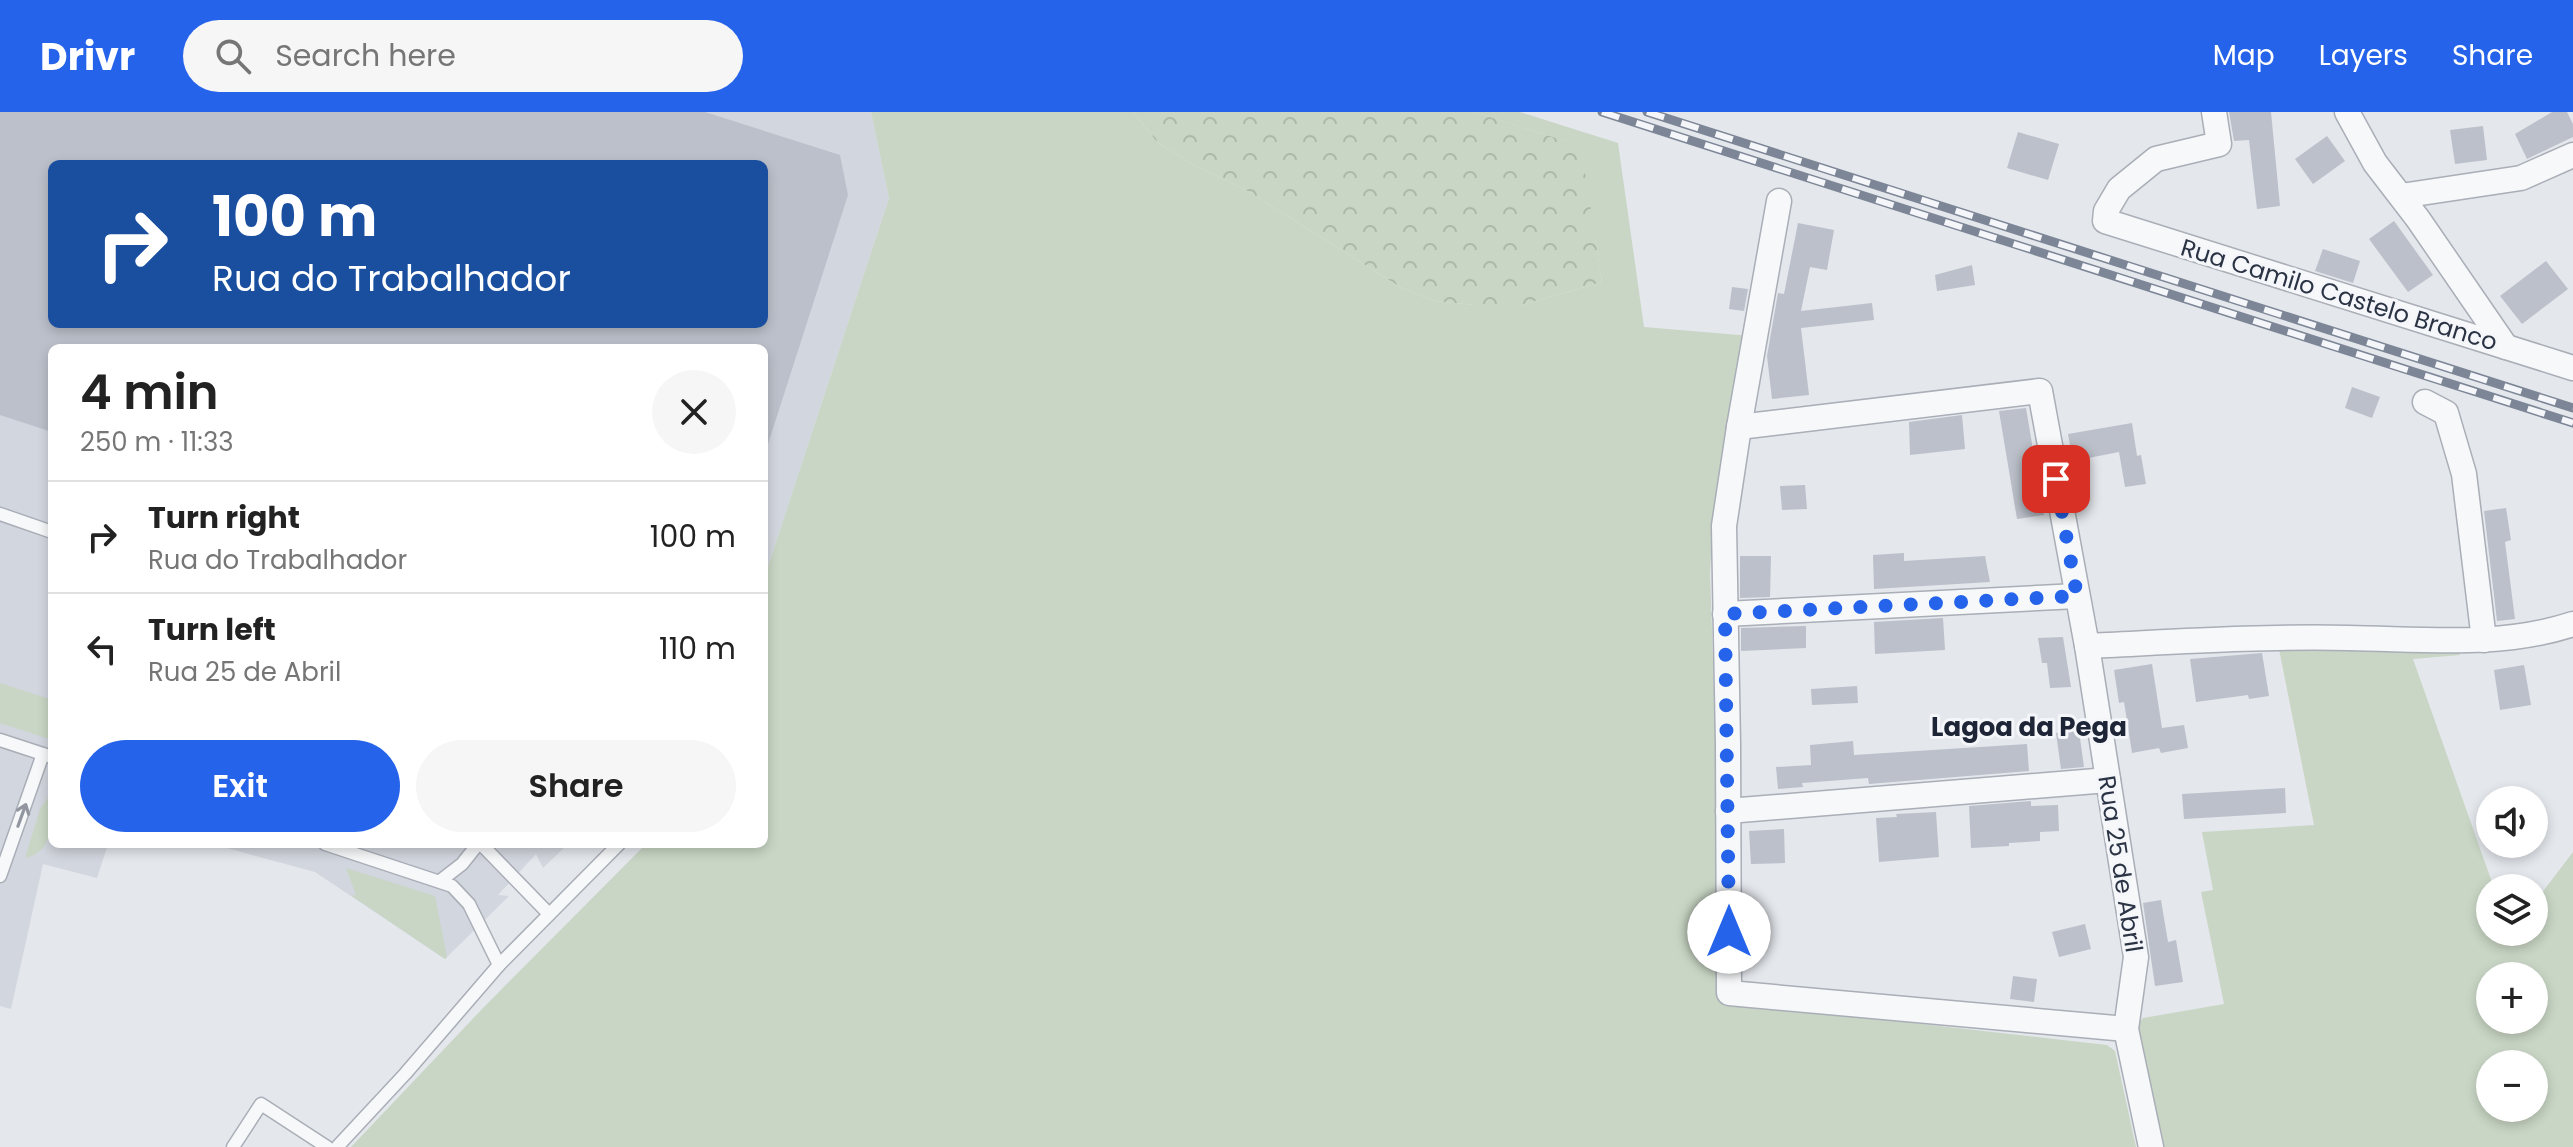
<!DOCTYPE html>
<html lang="en">
<head>
<meta charset="utf-8">
<style>
	:root { --surface:#fff; --page:#f6f6f6; --text:#222; --muted:#767676; --line:#e0e0e0; --accent:#2563eb }
	body { margin:0; font-family:Poppins,sans-serif; background:var(--page); color:var(--text); height:100vh; display:flex; flex-direction:column; font-size:30px; white-space:nowrap }
	* { box-sizing:border-box; margin:0 }
	p { font-size:26px; color:var(--muted) }
	.icon { flex:none; width:44px; height:44px; fill:none; stroke:currentColor; stroke-width:2; stroke-linecap:round; stroke-linejoin:round }
	.map { position:relative; flex:1; overflow:hidden }
	.details { position:absolute; left:48px; top:232px; width:720px; height:504px; display:flex; flex-direction:column; background:var(--surface); border-radius:12px; box-shadow:0 4px 12px #0003 }
	.details>* { flex:none }
	.hud { position:absolute; left:48px; top:48px; width:720px; height:168px; border-radius:12px; box-shadow:0 4px 12px #0003; background:#1a4fa0; color:#fff; overflow:hidden }
	.fabs { position:absolute; left:2476px; top:674px; display:grid; gap:16px }
	.fabs a { display:grid; place-items:center; width:72px; height:72px; border-radius:50%; background:var(--surface); box-shadow:0 4px 12px #0003; font-size:40px }
	.pin { position:absolute; display:grid; place-items:center; width:68px; height:68px; color:#fff; margin:-34px; border-radius:16px; box-shadow:0 4px 12px #0006 }
	.me { position:absolute; width:88px; margin:-44px; rotate:0deg; stroke-linejoin:round; filter:drop-shadow(0 0 6px #0008) }
	.turn { display:flex; align-items:center; gap:28px; height:168px; padding:0 32px; font-size:36px }
	.turn .icon { width:104px; height:104px; stroke-width:2.5 }
	.turn b { display:block; font-size:56px; line-height:68px }
	.round { display:grid; place-items:center; flex:none; width:84px; height:84px; border-radius:42px; background:var(--page) }
	.overview { display:flex; align-items:center; justify-content:space-between; height:136px; padding:0 32px }
	h1 { font-size:48px; font-weight:600; line-height:60px }
	.button { display:flex; gap:16px; margin-top:auto; padding:16px 32px }
	.button a { flex:1; height:92px; border-radius:48px; background:var(--accent); color:#fff; font-size:32px; font-weight:600; line-height:92px; text-align:center }
	.button a+a { background:var(--page); color:var(--text) }
	ul { padding:0; list-style:none }
	li { display:flex; align-items:center; gap:24px; height:112px; padding:0 32px; border-top:2px solid var(--line) }
	li div { flex:1 }
	li b { display:block; font-size:30px }
	li em { font-style:normal }
	header { display:flex; align-items:center; gap:48px; box-sizing:border-box; height:112px; padding:0 40px; background:var(--accent); color:#fff }
	header strong { font-size:38px }
	nav { display:flex; gap:44px; margin-inline-start:auto; font-size:28px }
	.search { width:560px; height:72px; background:var(--page); display:flex; align-items:center; gap:20px; box-sizing:border-box; padding:0 28px; border-radius:44px; color:var(--muted); font-size:30px }
	.map>svg:first-child { display:block }
</style>
</head>
<body>
<header>
<strong>Drivr</strong>
<div class="search"><svg class="icon" aria-label="search" viewBox="0 0 24 24"><circle cx="10" cy="10" r="6"/><path d="M15 15l6 6"/></svg>Search here</div>
<nav><a>Map</a><a>Layers</a><a>Share</a></nav>
</header>
<div class="map">
<svg width="2573" height="1035" viewBox="0 0 2573 1035">
	<defs>
		<pattern id="forest-crowns" width="20" height="18" patternUnits="userSpaceOnUse" patternTransform="scale(2)"><rect width="20" height="18" fill="#c9d6c5"/><path d="M2 6a3 3 0 1 1 6 0M12 15a3 3 0 1 1 6 0" fill="none" stroke="#adb8ab"/></pattern>
	</defs>
	<rect width="100%" height="100%" fill="#e4e7ec"/>
	<!-- built -->
	<g fill="#d2d6de" fill-rule="evenodd">
		<path d="M0,0H871L889,86L764,467V236H52V732H108L97,766L43,752L11,897L0,894ZM52,52H764V212H52Z"/>
		<polygon points="212,732 568,732 543,756 536,742 498,783 509,784 445,847 315,760"/>
	</g>
	<!-- grass -->
	<g fill="#c9d6c5" fill-rule="evenodd">
		<polygon points="871,0 1133,0 1157,30 1192,52 1246,78 1400,175 1434,189 1475,193 1521,193 1602,170 1580,34 1474,0 1520,0 1618,31 1644,215 1751,224 1740,237 1713,411 1710,460 1724,878 1728,890 2107,933 2115,939 2136,1035 351,1035 484,895 646,732 764,732 764,467 889,86"/>
		<path d="M2278,532L2456,536L2460,543L2413,547L2494,776H2490V820H2534V791L2573,740V1035H2157L2133,917L2143,906L2224,892L2201,780L2213,778L2202,720L2314,713ZM2490,864H2534V908H2490ZM2490,952H2534V996H2490Z"/>
		<polygon points="0,571 52,588 52,628 0,611"/>
		<path d="M52,680C52,705 56,740 25,746L40,697Z"/>
		<polygon points="346,756 435,784 447,845 445,847 352,784 356,783"/>
	</g>
	<!-- forest -->
	<polygon fill="url(#forest-crowns)" points="1133,0 1474,0 1581,34 1602,170 1521,193 1475,193 1434,189 1400,175 1246,78 1192,52 1157,30"/>
	<!-- building -->
	<g fill="#bbc0ca" fill-rule="evenodd">
		<path d="M0,0H705L840,43L848,83L768,332L764,331V236H52V320L0,303ZM52,52H764V212H52Z"/>
		<polygon points="2229,0 2271,0 2280,94 2257,97 2249,28 2234,29"/>
		<polygon points="2552,0 2567,0 2573,12 2573,25 2527,47 2515,22"/>
		<polygon points="2483,14 2487,48 2455,52 2450,18"/>
		<polygon points="2018,20 2059,32 2048,68 2007,56"/>
		<polygon points="2327,24 2345,49 2313,72 2295,47"/>
		<polygon points="2394,109 2433,163 2408,180 2369,127"/>
		<polygon points="1798,111 1834,118 1827,158 1810,155 1801,199 1872,191 1874,208 1801,216 1809,283 1772,287 1767,244 1778,181 1784,182"/>
		<polygon points="2323,137 2360,149 2353,171 2315,159"/>
		<polygon points="2546,149 2568,177 2522,212 2500,184"/>
		<polygon points="1972,153 1975,173 1937,179 1935,163"/>
		<polygon points="1732,175 1748,177 1744,199 1729,197"/>
		<polygon points="2352,275 2380,285 2372,306 2345,296"/>
		<polygon points="2026,296 2044,403 2017,407 1999,299"/>
		<polygon points="1962,303 1965,337 1910,343 1909,310"/>
		<polygon points="2132,311 2137,344 2141,343 2146,372 2125,375 2119,340 2073,349 2068,322"/>
		<polygon points="1805,373 1807,397 1782,398 1780,374"/>
		<polygon points="2506,396 2511,428 2505,430 2515,507 2497,509 2484,399"/>
		<polygon points="1904,441 1904,449 1985,444 1990,470 1874,477 1873,443"/>
		<polygon points="1740,444 1771,444 1770,485 1740,486"/>
		<polygon points="1943,506 1945,538 1875,542 1874,510"/>
		<polygon points="1806,514 1806,536 1741,539 1741,516"/>
		<polygon points="2063,525 2071,575 2050,576 2047,551 2042,551 2038,526"/>
		<polygon points="2262,541 2269,584 2249,587 2248,583 2196,590 2190,547"/>
		<polygon points="2152,552 2162,616 2184,613 2188,636 2161,641 2159,636 2132,641 2124,590 2119,591 2114,558"/>
		<polygon points="2524,553 2531,593 2500,598 2494,558"/>
		<polygon points="1857,574 1858,591 1812,593 1811,577"/>
		<polygon points="2079,619 2084,655 2061,657 2056,621"/>
		<polygon points="1853,629 1854,643 2027,632 2029,659 1869,672 1868,666 1802,671 1803,675 1778,677 1776,655 1811,653 1810,633"/>
		<polygon points="2285,676 2286,701 2184,707 2182,682"/>
		<polygon points="2031,689 2031,694 2058,693 2059,719 2040,720 2040,729 2009,731 2009,734 1971,736 1969,694"/>
		<polygon points="1936,700 1939,745 1879,750 1876,706 1897,705 1896,702"/>
		<polygon points="1784,717 1785,751 1751,752 1749,719"/>
		<polygon points="2161,788 2168,830 2176,828 2183,870 2155,874 2143,791"/>
		<polygon points="2085,812 2091,837 2059,845 2052,820"/>
		<polygon points="2013,864 2037,867 2034,890 2010,887"/>
	</g>
	<g fill="none" stroke-linecap="round" stroke-linejoin="round">
		<!-- lane casing -->
		<g stroke="#a9aeb7" stroke-width="15">
			<g id="lane">
				<polyline points="0,402 52,420"/>
				<polyline points="0,628 52,645"/>
				<polyline points="325,732 452,774 469,792 499,853"/>
				<polyline points="481,732 549,802"/>
				<polyline points="0,764 43,642"/>
				<polyline points="440,769 462,752 478,732"/>
				<polyline points="233,1035 261,992 327,1035"/>
				<polyline points="337,1035 405,962 499,853 619,732"/>
			</g>
		</g>
		<!-- street casing -->
		<g stroke="#a9aeb7" stroke-width="27">
			<g id="street">
				<polyline points="2214,0 2219,32 2156,47 2119,77 2106,99 2105,109 2573,256"/>
				<polyline points="2347,0 2375,51 2418,107 2506,235"/>
				<polyline points="2401,84 2521,66 2573,43"/>
				<polyline points="1779,89 1739,315 1724,414 1728,632 1729,881 2126,917"/>
				<polyline points="2425,290 2446,301 2464,362 2484,528"/>
				<polyline points="1739,315 2040,279 2087,534 2136,845 2126,917 2151,1035"/>
				<polyline points="1725,502 2077,484"/>
				<path d="M2087,534C2174,530 2262,524 2349,526C2424,527 2501,536 2573,512"/>
				<polyline points="1728,699 2108,668"/>
			</g>
		</g>
		<!-- lane -->
		<use href="#lane" stroke="#f7f8fa" stroke-width="12"/>
		<!-- street -->
		<use href="#street" stroke="#f7f8fa" stroke-width="24"/>
		<!-- rail casing -->
		<g stroke="#7d8696" stroke-width="9">
			<g id="rail">
				<polyline points="1602,0 2573,311"/>
				<polyline points="1647,0 2573,296"/>
			</g>
		</g>
		<!-- rail -->
		<use href="#rail" stroke="#f4f6f9" stroke-width="6" stroke-dasharray="18" stroke-linecap="butt"/>
	</g>
	<!-- one-way arrows -->
	<defs><path id="oneway-shaft" d="M-6 0H5M1.5-3L5.5 0L1.5 3" fill="none" stroke-width="1.6" stroke-linecap="round" stroke-linejoin="round" transform="scale(2)"/></defs>
	<use stroke="#9196a0" href="#oneway-shaft" transform="translate(22 703) rotate(-70)"/>
	<g fill="none" stroke-linecap="round" stroke-linejoin="round">
		<!-- route -->
		<polyline stroke="#2563eb" stroke-width="14" stroke-dasharray="0 25.2" points="1729,820 1725,502 2077,484 2056,367"/>
	</g>
	<g text-anchor="middle" stroke-width="6" stroke-linejoin="round" paint-order="stroke">
		<!-- street labels -->
		<g font-size="24" fill="#2b3445" stroke="#f4f6f9">
			<text transform="translate(2339 183) rotate(17)" y="8">Rua Camilo Castelo Branco</text>
			<text transform="translate(2120 752) rotate(81)" y="8">Rua 25 de Abril</text>
		</g>
		<!-- neighbourhood labels -->
		<g font-size="26" font-weight="bold" fill="#1d2536" stroke="#f4f6f9">
			<text x="2029" y="624">Lagoa da Pega</text>
		</g>
	</g>
</svg>
<div class="fabs">
<a><svg class="icon" aria-label="sound" viewBox="0 0 24 24"><path d="M4 9h4l5-4v14l-5-4H4zM17 9q2 3 0 6"/></svg></a>
<a><svg class="icon" aria-label="layers" viewBox="0 0 24 24"><path d="M12 4l9 5-9 5-9-5zM3 14l9 5 9-5"/></svg></a>
<a>+</a>
<a>−</a>
</div>
<div class="pin" style="left:2056px;top:367px;background:#d93025"><svg class="icon" aria-label="arrive" viewBox="0 0 24 24"><path d="M6 21V4h12l-3 4 3 4H6"/></svg></div>
<svg class="me" style="left:1729px;top:820px" viewBox="-20 -20 40 40"><circle r="19" fill="#fff"/><path d="M0-13L10 11 0 6-10 11z" fill="#2563eb"/></svg>
<div class="hud">
<div class="turn"><svg class="icon" aria-label="right" viewBox="0 0 24 24"><path d="M7 20v-9h11M14 6l5 5-5 5"/></svg><div><b>100 m</b>Rua do Trabalhador</div></div>
</div>
<section class="details">
<div class="overview"><div><h1>4 min</h1><p>250 m · 11:33</p></div><a class="round"><svg class="icon" aria-label="close" viewBox="0 0 24 24"><path d="M6 6l12 12M18 6L6 18"/></svg></a></div>
<ul>
<li><svg class="icon" aria-label="right" viewBox="0 0 24 24"><path d="M7 20v-9h11M14 6l5 5-5 5"/></svg><div><b>Turn right</b><p>Rua do Trabalhador</p></div><em>100 m</em></li>
<li><svg class="icon" aria-label="left" viewBox="0 0 24 24"><path d="M17 20v-9H6M10 6l-5 5 5 5"/></svg><div><b>Turn left</b><p>Rua 25 de Abril</p></div><em>110 m</em></li>
</ul>
<div class="button"><a>Exit</a><a>Share</a></div>
</section>
</div>
</body>
</html>
